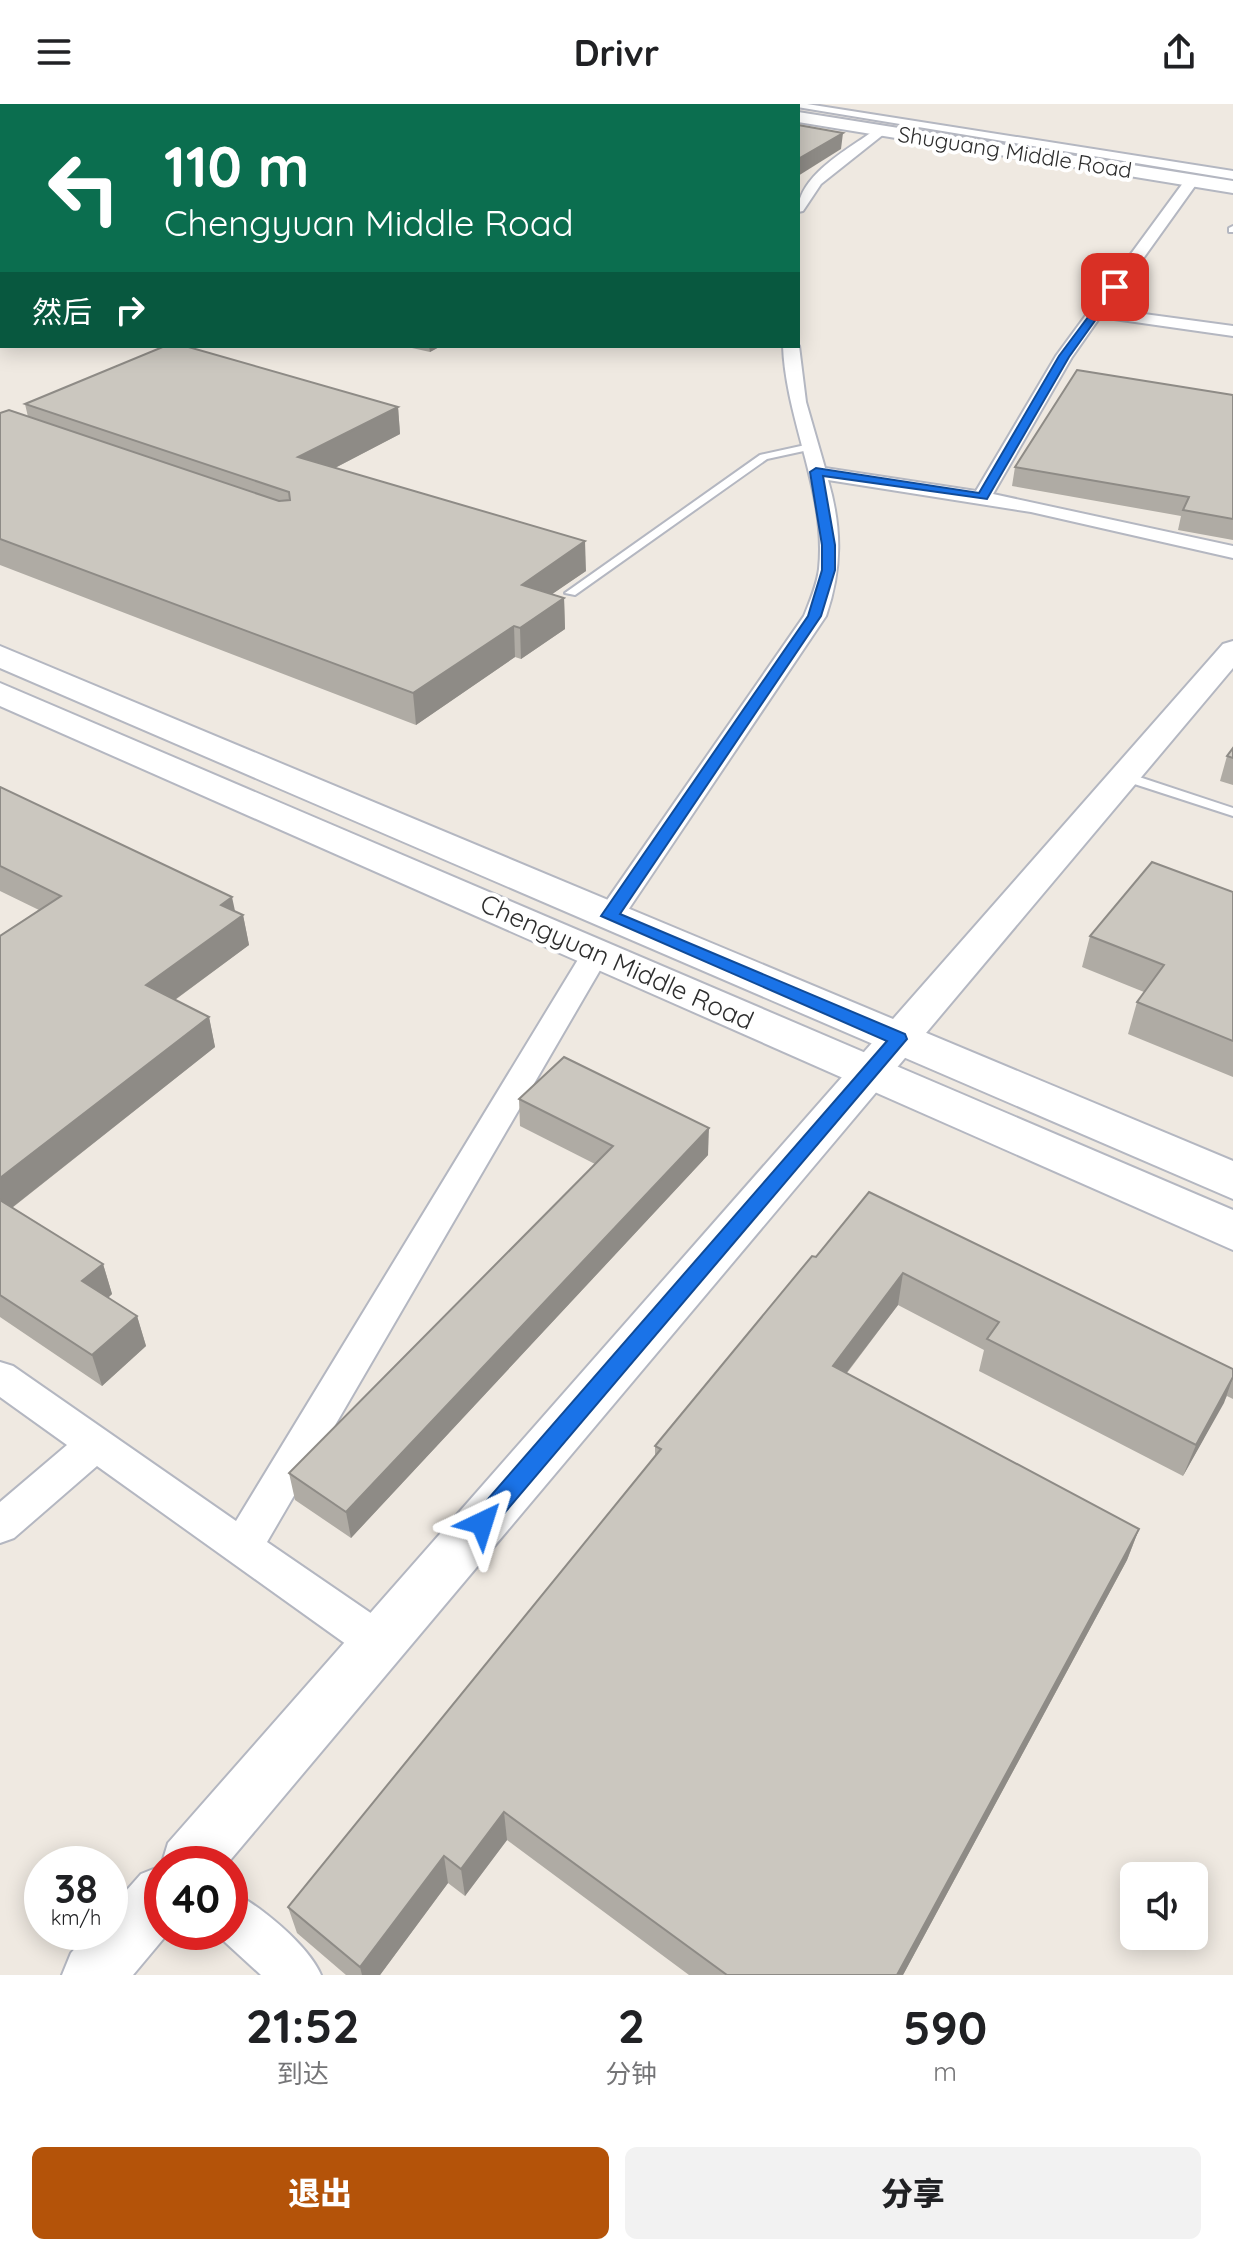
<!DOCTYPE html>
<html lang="zh">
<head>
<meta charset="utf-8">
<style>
	:root { --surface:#fff; --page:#f2f2f2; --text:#202124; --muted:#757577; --accent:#b45309 }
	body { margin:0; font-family:Quicksand,"Noto Sans SC",sans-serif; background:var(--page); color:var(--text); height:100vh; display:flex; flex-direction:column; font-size:30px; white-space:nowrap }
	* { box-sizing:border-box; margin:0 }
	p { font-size:26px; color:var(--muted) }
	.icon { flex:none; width:44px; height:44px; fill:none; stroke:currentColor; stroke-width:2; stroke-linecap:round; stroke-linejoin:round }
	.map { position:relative; height:1871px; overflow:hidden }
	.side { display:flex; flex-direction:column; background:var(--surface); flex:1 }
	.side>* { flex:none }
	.top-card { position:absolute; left:0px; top:0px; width:800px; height:244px; box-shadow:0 4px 20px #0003; background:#0b6e4f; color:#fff; overflow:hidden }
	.fabs { position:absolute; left:1120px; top:1758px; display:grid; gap:16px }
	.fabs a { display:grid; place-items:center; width:88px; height:88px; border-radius:12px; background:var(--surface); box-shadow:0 4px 20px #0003; font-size:40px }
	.speed { position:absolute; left:24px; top:1742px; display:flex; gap:16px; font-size:40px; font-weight:700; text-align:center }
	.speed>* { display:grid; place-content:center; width:104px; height:104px; border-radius:50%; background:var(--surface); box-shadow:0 4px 20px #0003; line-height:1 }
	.speed small { font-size:20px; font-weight:400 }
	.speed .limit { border:12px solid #d22; background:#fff; color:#111 }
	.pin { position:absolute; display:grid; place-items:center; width:68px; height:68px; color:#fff; margin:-34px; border-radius:16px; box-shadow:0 4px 12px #0006 }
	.me { position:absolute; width:88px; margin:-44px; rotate:41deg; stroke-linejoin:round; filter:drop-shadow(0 0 6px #0008) }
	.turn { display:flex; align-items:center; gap:28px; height:168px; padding:0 32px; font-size:36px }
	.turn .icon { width:104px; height:104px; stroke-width:2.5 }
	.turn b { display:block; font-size:56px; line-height:68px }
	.then { display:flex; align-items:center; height:76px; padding:0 32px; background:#0003; gap:16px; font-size:30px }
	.eta { display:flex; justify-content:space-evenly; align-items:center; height:136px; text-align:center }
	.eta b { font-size:48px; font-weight:800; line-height:56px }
	.cta { display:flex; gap:16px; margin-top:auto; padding:16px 32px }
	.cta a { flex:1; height:92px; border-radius:12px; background:var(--accent); color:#fff; font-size:32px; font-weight:800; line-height:92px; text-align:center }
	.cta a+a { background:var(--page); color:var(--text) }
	header { display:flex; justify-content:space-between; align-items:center; height:104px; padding:0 32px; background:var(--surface); font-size:36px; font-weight:800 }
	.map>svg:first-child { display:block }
</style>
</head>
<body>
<header><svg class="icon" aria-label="menu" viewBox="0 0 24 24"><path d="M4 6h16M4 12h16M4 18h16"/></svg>Drivr<svg class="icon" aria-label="share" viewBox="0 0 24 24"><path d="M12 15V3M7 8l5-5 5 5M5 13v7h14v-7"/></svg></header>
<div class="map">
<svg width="1233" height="1871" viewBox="0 0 1233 1871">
	<rect width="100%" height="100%" fill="#efe9e1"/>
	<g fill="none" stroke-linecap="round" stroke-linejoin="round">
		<!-- service casing -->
		<g stroke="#b4b7c1" stroke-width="4">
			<g id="service">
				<polygon points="1233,122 1233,128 1229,128 1229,124"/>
				<polygon points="810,340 813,341 813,345 767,355 575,491 565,489 760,351"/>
				<polygon points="1124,668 1233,704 1233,712 1119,675 1119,669"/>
			</g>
		</g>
		<!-- minor casing -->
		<g stroke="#b4b7c1" stroke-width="4">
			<g id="minor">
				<polygon points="679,0 701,0 703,2 681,2"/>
				<polygon points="779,0 807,0 1233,67 1233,75"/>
				<path d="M879,23L889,26L821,80L803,107L798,108C798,70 851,44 879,23Z"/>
				<polygon points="0,64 2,65 2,73 0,72"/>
				<path d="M1183,79L1195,82L1107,205L1233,222V232L1100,213L1072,253L993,390L1233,442V454L1031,408L828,376C842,424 842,465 826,512L620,818H600L596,812L804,512C810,497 817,481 819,465C827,389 786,318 783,242H799L806,298L825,364L976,387L1056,252Z"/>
				<polygon points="596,840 606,843 610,849 267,1438 394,1525 400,1539 394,1553 379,1558 364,1553 97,1362 14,1434 0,1439 0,1398 67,1341 0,1293 0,1258 13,1262 236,1417 582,849 586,843"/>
				<path d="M230,1787C259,1800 309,1842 321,1871H261L214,1828H230Z"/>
			</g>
		</g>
		<!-- tertiary casing -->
		<g stroke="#b4b7c1" stroke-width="4">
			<polygon id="tertiary" points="1233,537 1233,564 227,1760 162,1760 162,1828 169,1828 133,1871 62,1871 71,1849 90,1828 110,1828 110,1805 141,1770 161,1762 168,1739 1223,540"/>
		</g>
		<!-- secondary casing -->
		<g stroke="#b4b7c1" stroke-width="4">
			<g id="secondary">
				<polygon points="741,0 769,0 771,2 743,2"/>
				<polygon points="798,8 1233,77 1233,89 798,18"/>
				<polygon points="0,542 1233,1057 1233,1095 0,564"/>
				<polygon points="0,579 1233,1106 1233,1146 0,602"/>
			</g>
		</g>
		<!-- primary casing -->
		<g stroke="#c9c9c9" stroke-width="4">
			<g id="primary">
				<polygon points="682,0 705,0 680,2"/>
				<polygon points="720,0 744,0 718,2"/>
				<polygon points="2,180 2,194 0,195 0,181"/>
			</g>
		</g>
		<!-- service -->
		<use href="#service" fill="#fff" fill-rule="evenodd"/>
		<!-- minor -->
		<use href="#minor" fill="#fff" fill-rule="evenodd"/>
		<!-- tertiary -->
		<use href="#tertiary" fill="#fff" fill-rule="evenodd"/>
		<!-- secondary -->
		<use href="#secondary" fill="#fff" fill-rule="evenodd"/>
		<!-- primary -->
		<use href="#primary" fill="#f2d163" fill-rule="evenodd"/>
	</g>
	<!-- wall -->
	<g fill="#afaba4">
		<polygon points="0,0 2,2 2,64 0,62"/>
		<polygon points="403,242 441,242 430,248"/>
		<polygon points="1233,291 1233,436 1178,426 1181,412 1012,382 1015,363"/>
		<polygon points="25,300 398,303 400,330 335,364 586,467 552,490 564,494 565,525 521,555 515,553 416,621 0,461 0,309 28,313"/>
		<polygon points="1233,644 1233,681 1220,677 1227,652"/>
		<polygon points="0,683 243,811 249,841 175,896 209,913 215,943 12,1104 103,1160 112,1190 108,1194 137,1212 146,1242 102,1282 0,1213 0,832 39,806 0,787"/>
		<polygon points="1233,788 1233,973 1128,930 1137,898 1144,888 1082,863 1090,832"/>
		<polygon points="519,995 708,1051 351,1434 295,1396 289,1369 595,1060 520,1022"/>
		<polygon points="869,1088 1233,1265 1233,1295 1227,1292 1183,1372 979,1267 984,1246 898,1201 847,1269 1139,1425 1127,1456 903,1871 689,1871 507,1736 465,1792 448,1779 380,1871 346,1871 297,1829 288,1803 655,1352 655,1342 816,1153"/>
	</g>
	<!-- shaded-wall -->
	<g fill="#8e8b86">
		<polygon points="843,29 841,45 798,72 798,55"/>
		<polygon points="2,108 2,135 0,136 0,109"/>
		<polygon points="429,242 441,242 430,248"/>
		<polygon points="398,303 400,330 302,381 298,353"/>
		<polygon points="585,437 586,467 523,510 522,481"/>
		<polygon points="564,494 565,525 521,555 520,524"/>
		<polygon points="514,522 515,553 416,621 413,589"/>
		<polygon points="232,793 237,816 243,811 249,841 154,911 146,881 221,801"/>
		<polygon points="209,913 215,943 0,1113 0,1074"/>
		<polygon points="709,1024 708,1051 351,1434 346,1408"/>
		<polygon points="103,1160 112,1190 92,1208 82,1177"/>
		<polygon points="903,1169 898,1201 828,1293 833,1262"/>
		<polygon points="137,1212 146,1242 102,1282 92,1251"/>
		<polygon points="1233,1273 1224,1299 1183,1372 1196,1341"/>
		<polygon points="1139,1425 1127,1456 903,1871 897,1871"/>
		<polygon points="504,1708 507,1736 465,1792 461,1765"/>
		<polygon points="444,1752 448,1779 380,1871 362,1871 360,1863"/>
	</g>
	<!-- building -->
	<g fill="#cbc7bf" stroke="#8e8b86" stroke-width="2">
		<polygon points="0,0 367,0 374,2 2,2 2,43 0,43"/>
		<polygon points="798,21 843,29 798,55"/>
		<polygon points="0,81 2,82 2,108 0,109"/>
		<polygon points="165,242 185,242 398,303 298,353 585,437 522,481 564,494 520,524 514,522 413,589 0,435 0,309 9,306 279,397 290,396 289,388 25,300"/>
		<polygon points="1077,266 1233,291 1233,415 1183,406 1189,393 1015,363"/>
		<polygon points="1233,644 1233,654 1227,652"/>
		<polygon points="0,683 232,793 221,801 243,811 146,881 209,913 0,1074 0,832 61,792 0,762"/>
		<polygon points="1152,758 1233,788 1233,937 1137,898 1164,861 1090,832"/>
		<polygon points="564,953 709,1024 346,1408 289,1369 613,1042 519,995"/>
		<polygon points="869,1088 1233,1265 1233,1273 1196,1341 987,1235 999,1218 903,1169 833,1262 1139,1425 897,1871 727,1871 504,1708 461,1765 444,1752 360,1863 288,1803 661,1345 655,1342 812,1152 816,1153"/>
		<polygon points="0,1096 103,1160 82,1177 137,1212 92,1251 0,1191"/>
	</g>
	<!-- route -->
	<polygon fill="#1a73e8" stroke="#114b97" stroke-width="2" points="1112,181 1119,183 1069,253 987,395 823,372 835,441 835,466 821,512 620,810 905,930 907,935 490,1426 482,1429 474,1426 470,1419 474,1411 887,937 601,812 808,512 822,466 822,441 810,368 816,364 979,389 1059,252"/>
	<g text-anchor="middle" stroke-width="8" stroke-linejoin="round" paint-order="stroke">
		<!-- far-street labels -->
		<g font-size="22" fill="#2e2e2e" stroke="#fff">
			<text transform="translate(1015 48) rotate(9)" y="8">Shuguang Middle Road</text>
		</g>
		<!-- street labels -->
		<g font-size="26" fill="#2e2e2e" stroke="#fff">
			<text transform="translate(617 858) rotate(24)" y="9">Chengyuan Middle Road</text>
		</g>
	</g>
</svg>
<div class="fabs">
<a><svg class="icon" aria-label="sound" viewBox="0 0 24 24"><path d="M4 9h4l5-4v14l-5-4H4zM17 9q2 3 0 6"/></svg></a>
</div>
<div class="speed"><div>38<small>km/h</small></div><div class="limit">40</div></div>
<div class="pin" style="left:1115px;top:183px;background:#d93025"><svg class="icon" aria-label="arrive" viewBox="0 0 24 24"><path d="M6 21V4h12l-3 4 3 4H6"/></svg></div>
<svg class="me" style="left:482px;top:1419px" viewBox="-20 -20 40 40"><path d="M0-17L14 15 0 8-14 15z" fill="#1a73e8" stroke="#fff" stroke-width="4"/></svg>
<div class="top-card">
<div class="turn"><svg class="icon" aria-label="left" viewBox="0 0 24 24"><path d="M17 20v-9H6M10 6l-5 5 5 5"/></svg><div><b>110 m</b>Chengyuan Middle Road</div></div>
<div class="then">然后<svg class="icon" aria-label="right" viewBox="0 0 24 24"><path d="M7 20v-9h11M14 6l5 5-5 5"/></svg></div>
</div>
</div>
<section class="side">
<div class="eta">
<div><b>21:52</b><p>到达</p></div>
<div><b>2</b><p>分钟</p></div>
<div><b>590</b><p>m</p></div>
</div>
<div class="cta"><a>退出</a><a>分享</a></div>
</section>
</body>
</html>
